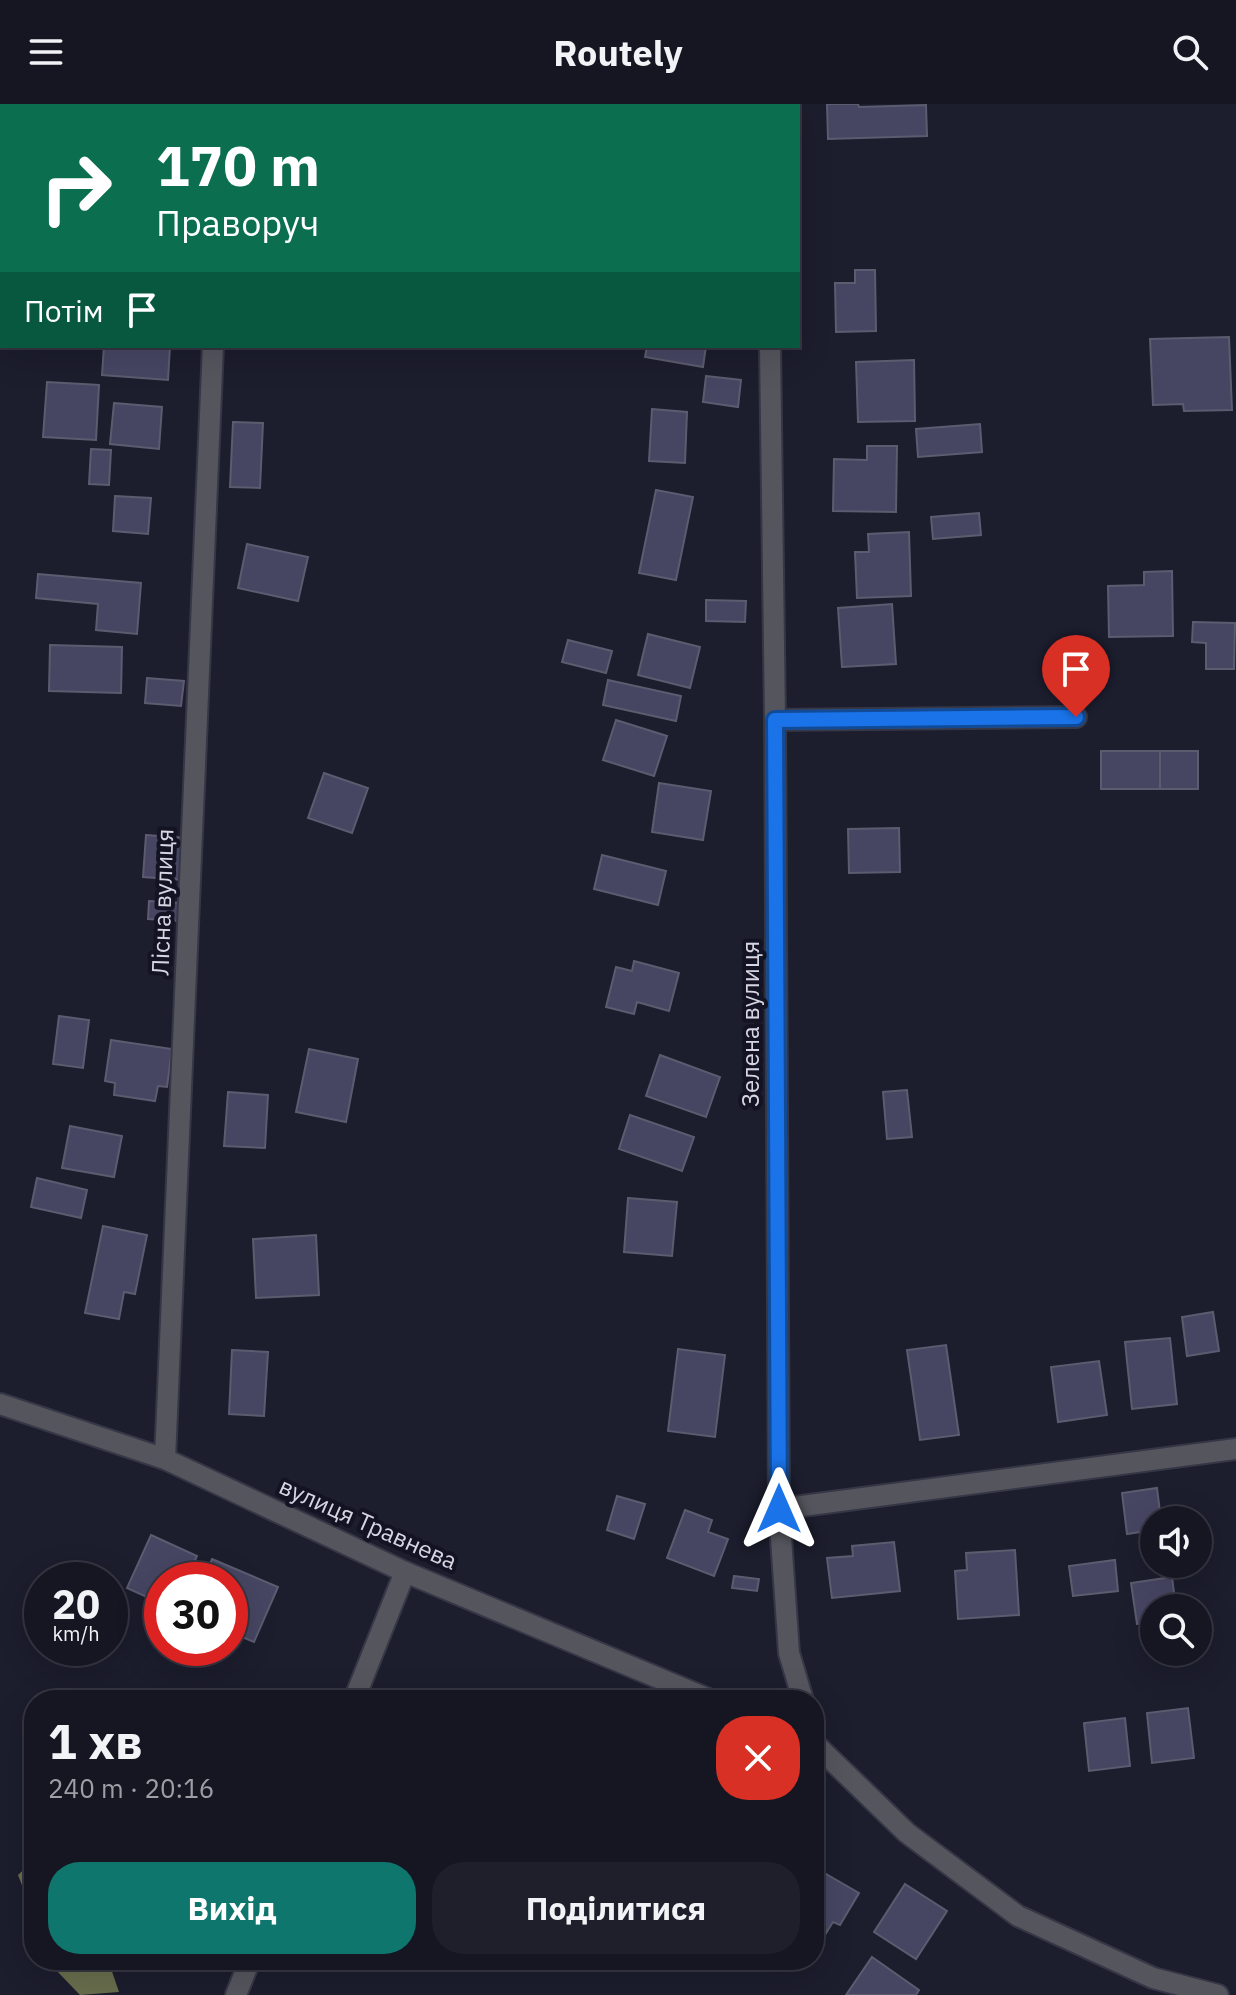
<!DOCTYPE html>
<html lang="uk">
<head>
<meta charset="utf-8">
<style>
	:root { --surface:#151622; --page:#1e1f2a; --text:#f1f3f6; --muted:#9d9fa5; --line:#343540; --accent:#0f766e }
	body { margin:0; font-family:"IBM Plex Sans",sans-serif; background:var(--page); color:var(--text); height:100vh; display:flex; flex-direction:column; font-size:30px; white-space:nowrap }
	* { box-sizing:border-box; margin:0 }
	p { font-size:26px; color:var(--muted) }
	.icon { flex:none; width:44px; height:44px; fill:none; stroke:currentColor; stroke-width:2; stroke-linecap:round; stroke-linejoin:round }
	.map { position:relative; flex:1; overflow:hidden }
	.details { position:absolute; left:24px; top:1586px; width:800px; height:280px; display:flex; flex-direction:column; background:var(--surface); border-radius:32px; box-shadow:0 8px 32px #0002,0 0 0 2px var(--line) }
	.details>* { flex:none }
	.hud { position:absolute; left:0px; top:0px; width:800px; height:244px; box-shadow:0 8px 32px #0002,0 0 0 2px var(--line); background:#0b6e4f; color:#fff; overflow:hidden }
	.controls { position:absolute; left:1140px; top:1402px; display:grid; gap:16px }
	.controls a { display:grid; place-items:center; width:72px; height:72px; border-radius:50%; background:var(--surface); box-shadow:0 8px 32px #0002,0 0 0 2px var(--line); font-size:40px }
	.speed { position:absolute; left:24px; top:1458px; display:flex; gap:16px; font-size:40px; font-weight:700; text-align:center }
	.speed>* { display:grid; place-content:center; width:104px; height:104px; border-radius:50%; background:var(--surface); box-shadow:0 8px 32px #0002,0 0 0 2px var(--line); line-height:1 }
	.speed small { font-size:20px; font-weight:400 }
	.speed .limit { border:12px solid #d22; background:#fff; color:#111 }
	.pin { position:absolute; display:grid; place-items:center; width:68px; height:68px; color:#fff; margin:-82px -34px; border-radius:50% 50% 50% 0; rotate:-45deg; box-shadow:0 0 8px #0007 }
	.pin .icon { rotate:45deg }
	.me { position:absolute; width:88px; margin:-44px; rotate:0deg; stroke-linejoin:round; filter:drop-shadow(0 0 6px #0008) }
	.turn { display:flex; align-items:center; gap:28px; height:168px; padding:0 24px; font-size:36px }
	.turn .icon { width:104px; height:104px; stroke-width:2.5 }
	.turn b { display:block; font-size:56px; line-height:68px }
	.then { display:flex; align-items:center; height:76px; padding:0 24px; background:#0003; gap:16px; font-size:30px }
	.round { display:grid; place-items:center; flex:none; width:84px; height:84px; border-radius:32px; background:var(--page) }
	.head { display:flex; align-items:center; justify-content:space-between; height:136px; padding:0 24px }
	h1 { font-size:48px; font-weight:800; line-height:60px }
	.primary-button { display:flex; gap:16px; margin-top:auto; padding:16px 24px }
	.primary-button a { flex:1; height:92px; border-radius:32px; background:var(--accent); color:#fff; font-size:32px; font-weight:800; line-height:92px; text-align:center }
	.primary-button a+a { background:var(--page); color:var(--text) }
	header { display:flex; justify-content:space-between; align-items:center; height:104px; padding:0 24px; background:var(--surface); font-size:36px; font-weight:800 }
	.map>svg:first-child { display:block }
</style>
</head>
<body>
<header><svg class="icon" aria-label="menu" viewBox="0 0 24 24"><path d="M4 6h16M4 12h16M4 18h16"/></svg>Routely<svg class="icon" aria-label="search" viewBox="0 0 24 24"><circle cx="10" cy="10" r="6"/><path d="M15 15l6 6"/></svg></header>
<div class="map">
<svg width="1236" height="1891" viewBox="0 0 1236 1891">
	<rect width="100%" height="100%" fill="#1c1d2d"/>
	<!-- water -->
	<g fill="#686d4d">
		<polygon points="34,1756 34,1812 18,1771"/>
		<polygon points="52,1856 108,1856 119,1888 80,1891 56,1866"/>
	</g>
	<!-- building -->
	<g fill="#464663" stroke="#5b5c6f" stroke-width="2">
		<rect x="121" y="0" width="34" height="2"/>
		<polygon points="827,0 858,0 859,3 926,1 927,32 828,35"/>
		<polygon points="855,166 875,166 876,227 836,228 835,179 855,179"/>
		<polygon points="1229,233 1232,306 1184,307 1183,300 1153,301 1150,235"/>
		<polygon points="104,242 170,242 168,276 102,271"/>
		<polygon points="647,242 706,242 703,263 645,253"/>
		<polygon points="914,256 915,317 858,318 856,258"/>
		<polygon points="706,272 741,276 738,303 703,298"/>
		<polygon points="47,278 99,281 96,336 43,333"/>
		<polygon points="114,299 162,303 159,345 110,340"/>
		<polygon points="652,305 687,308 685,359 649,357"/>
		<polygon points="233,318 263,319 260,384 230,383"/>
		<polygon points="980,320 982,348 918,353 916,325"/>
		<polygon points="867,342 897,342 896,408 833,407 834,355 867,356"/>
		<polygon points="91,345 111,346 109,381 89,380"/>
		<polygon points="656,386 693,393 676,476 639,469"/>
		<polygon points="115,392 151,394 148,430 113,427"/>
		<polygon points="979,409 981,431 933,435 931,413"/>
		<polygon points="909,428 911,492 857,494 855,448 869,448 868,430"/>
		<polygon points="247,440 308,453 298,497 238,484"/>
		<polygon points="1172,467 1173,532 1109,533 1108,482 1144,481 1144,468"/>
		<polygon points="38,470 141,479 137,530 96,526 98,500 36,494"/>
		<polygon points="706,496 746,497 745,518 706,517"/>
		<polygon points="892,500 896,560 842,563 838,504"/>
		<polygon points="1193,518 1235,519 1234,565 1206,565 1206,539 1192,538"/>
		<polygon points="648,530 700,543 690,584 638,571"/>
		<polygon points="568,536 612,547 606,569 562,558"/>
		<polygon points="50,541 122,543 121,589 49,587"/>
		<polygon points="147,574 184,577 181,602 145,599"/>
		<polygon points="608,576 681,592 676,617 603,601"/>
		<polygon points="616,616 667,632 654,672 603,656"/>
		<rect x="1101" y="647" width="59" height="38"/>
		<rect x="1160" y="647" width="38" height="38"/>
		<polygon points="324,669 368,684 352,729 308,714"/>
		<polygon points="659,679 711,687 703,736 652,728"/>
		<polygon points="899,724 900,768 849,769 848,725"/>
		<polygon points="146,731 186,734 183,776 143,773"/>
		<polygon points="602,751 666,767 658,801 594,785"/>
		<polygon points="149,797 181,799 180,817 148,815"/>
		<polygon points="634,857 679,869 669,907 637,898 634,910 606,903 616,863 632,867"/>
		<polygon points="59,912 89,916 83,964 53,960"/>
		<polygon points="111,936 172,945 167,983 158,982 155,997 114,991 115,979 105,977"/>
		<polygon points="309,945 358,955 346,1018 296,1008"/>
		<polygon points="660,951 720,973 706,1013 646,992"/>
		<polygon points="907,986 912,1033 887,1035 883,988"/>
		<polygon points="228,988 268,991 265,1044 224,1042"/>
		<polygon points="630,1011 694,1033 682,1067 619,1045"/>
		<polygon points="70,1022 122,1032 114,1073 62,1064"/>
		<polygon points="37,1074 87,1086 81,1114 31,1103"/>
		<polygon points="628,1094 677,1098 672,1152 624,1148"/>
		<polygon points="103,1122 147,1131 135,1190 124,1188 119,1215 85,1209"/>
		<polygon points="316,1131 319,1191 256,1194 253,1135"/>
		<polygon points="1213,1208 1219,1247 1187,1252 1182,1213"/>
		<polygon points="1170,1234 1177,1300 1132,1305 1125,1238"/>
		<polygon points="946,1241 959,1331 920,1336 907,1246"/>
		<polygon points="678,1245 725,1251 715,1333 668,1327"/>
		<polygon points="232,1246 268,1248 264,1312 229,1310"/>
		<polygon points="1099,1257 1107,1311 1058,1318 1051,1263"/>
		<polygon points="1157,1384 1161,1416 1154,1416 1154,1426 1127,1430 1122,1389"/>
		<polygon points="617,1392 645,1400 634,1435 607,1426"/>
		<polygon points="685,1406 712,1416 708,1428 728,1435 714,1472 667,1454"/>
		<polygon points="151,1431 197,1452 186,1476 162,1476 162,1500 127,1484"/>
		<polygon points="894,1438 900,1487 832,1494 827,1454 853,1452 852,1442"/>
		<polygon points="1015,1446 1019,1511 958,1515 955,1467 967,1466 966,1449"/>
		<polygon points="212,1455 278,1483 254,1538 230,1528 230,1476 203,1476"/>
		<polygon points="1115,1456 1118,1487 1073,1492 1069,1462"/>
		<polygon points="734,1472 759,1475 757,1487 732,1484"/>
		<polygon points="1172,1473 1176,1504 1154,1504 1154,1518 1137,1520 1131,1479"/>
		<polygon points="1188,1604 1194,1654 1152,1659 1147,1609"/>
		<polygon points="1125,1614 1130,1662 1089,1667 1084,1619"/>
		<polygon points="814,1763 859,1789 840,1821 833,1818 823,1834 814,1829"/>
		<polygon points="905,1780 947,1807 916,1855 874,1828"/>
		<polygon points="872,1853 919,1886 916,1891 846,1891"/>
	</g>
	<g fill="none" stroke-linecap="round" stroke-linejoin="round">
		<!-- minor casing -->
		<g stroke="#363746" stroke-width="24">
			<g id="minor">
				<polyline points="216,0 216,2"/>
				<polyline points="767,0 767,2"/>
				<polyline points="770,242 775,616 779,1405 789,1549 803,1596"/>
				<polyline points="775,616 1076,613"/>
				<polyline points="0,1300 165,1355 405,1468 711,1596"/>
				<polyline points="165,1355 213,242"/>
				<polyline points="779,1405 1236,1345"/>
				<polyline points="354,1596 405,1468"/>
				<polyline points="814,1639 907,1729 1018,1812 1153,1874 1218,1891"/>
				<polyline points="236,1891 250,1856"/>
			</g>
		</g>
		<!-- minor -->
		<use href="#minor" stroke="#55555e" stroke-width="20"/>
	</g>
	<g fill="none" stroke-linecap="round" stroke-linejoin="round">
		<!-- route casing -->
		<g stroke="#114b97" stroke-width="20">
			<polyline id="route" points="779,1405 775,616 1076,613"/>
		</g>
		<!-- route -->
		<use href="#route" stroke="#1a73e8" stroke-width="14"/>
	</g>
	<g text-anchor="middle" stroke-width="8" stroke-linejoin="round" paint-order="stroke">
		<!-- street labels -->
		<g font-size="24" fill="#d5d6e1" stroke="#131323">
			<text transform="translate(163 798) rotate(-88)" y="8">Лісна вулиця</text>
			<text transform="translate(751 920) rotate(-90)" y="8">Зелена вулиця</text>
			<text transform="translate(368 1420) rotate(24)" y="8">вулиця Травнева</text>
		</g>
	</g>
</svg>
<div class="controls">
<a><svg class="icon" aria-label="sound" viewBox="0 0 24 24"><path d="M4 9h4l5-4v14l-5-4H4zM17 9q2 3 0 6"/></svg></a>
<a><svg class="icon" aria-label="search" viewBox="0 0 24 24"><circle cx="10" cy="10" r="6"/><path d="M15 15l6 6"/></svg></a>
</div>
<div class="speed"><div>20<small>km/h</small></div><div class="limit">30</div></div>
<div class="pin" style="left:1076px;top:613px;background:#d93025"><svg class="icon" aria-label="arrive" viewBox="0 0 24 24"><path d="M6 21V4h12l-3 4 3 4H6"/></svg></div>
<svg class="me" style="left:779px;top:1405px" viewBox="-20 -20 40 40"><path d="M0-17L14 15 0 8-14 15z" fill="#1a73e8" stroke="#fff" stroke-width="4"/></svg>
<div class="hud">
<div class="turn"><svg class="icon" aria-label="right" viewBox="0 0 24 24"><path d="M7 20v-9h11M14 6l5 5-5 5"/></svg><div><b>170 m</b>Праворуч</div></div>
<div class="then">Потім<svg class="icon" aria-label="arrive" viewBox="0 0 24 24"><path d="M6 21V4h12l-3 4 3 4H6"/></svg></div>
</div>
<section class="details">
<div class="head"><div><h1>1 хв</h1><p>240 m · 20:16</p></div><a class="round" style="background:#d93025;color:#fff"><svg class="icon" aria-label="close" viewBox="0 0 24 24"><path d="M6 6l12 12M18 6L6 18"/></svg></a></div>
<div class="primary-button"><a>Вихід</a><a>Поділитися</a></div>
</section>
</div>
</body>
</html>
